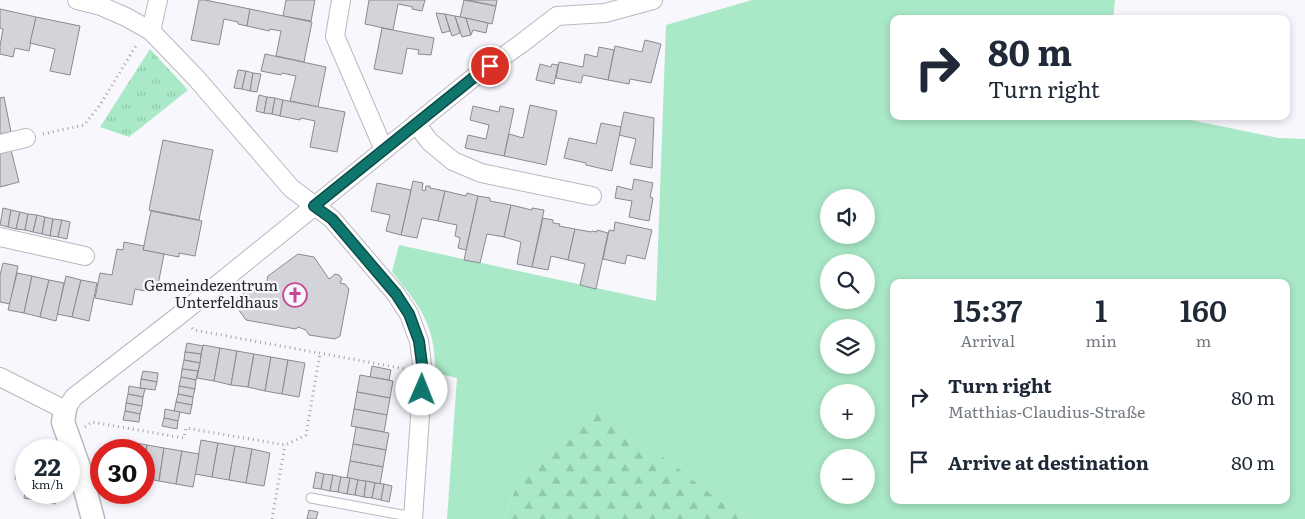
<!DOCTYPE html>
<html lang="en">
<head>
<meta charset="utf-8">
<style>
	:root { --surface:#fff; --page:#f2f2f3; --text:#1f2937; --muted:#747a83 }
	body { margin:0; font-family:Literata,serif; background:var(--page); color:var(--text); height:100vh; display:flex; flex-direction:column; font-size:19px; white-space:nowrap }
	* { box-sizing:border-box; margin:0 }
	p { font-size:16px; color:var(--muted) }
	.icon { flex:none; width:28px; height:28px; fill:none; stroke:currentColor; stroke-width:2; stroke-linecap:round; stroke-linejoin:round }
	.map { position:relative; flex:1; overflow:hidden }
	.details { position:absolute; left:890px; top:279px; width:400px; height:225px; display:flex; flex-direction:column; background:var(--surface); border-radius:10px; box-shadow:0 2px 8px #0003 }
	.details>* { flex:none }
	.banner { position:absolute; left:890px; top:15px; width:400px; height:105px; border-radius:10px; box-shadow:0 2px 8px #0003; background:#fff; color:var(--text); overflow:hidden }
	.tools { position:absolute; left:820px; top:189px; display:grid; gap:10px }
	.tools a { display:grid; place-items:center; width:55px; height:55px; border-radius:50%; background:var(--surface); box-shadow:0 2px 8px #0003; font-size:25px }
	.speed { position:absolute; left:15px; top:439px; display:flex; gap:10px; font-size:25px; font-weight:700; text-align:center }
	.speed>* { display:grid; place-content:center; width:65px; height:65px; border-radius:50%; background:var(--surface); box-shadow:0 2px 8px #0003; line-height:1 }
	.speed small { font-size:12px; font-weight:400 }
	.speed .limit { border:8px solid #d22; background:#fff; color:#111 }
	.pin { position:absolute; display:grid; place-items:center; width:42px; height:42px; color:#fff; margin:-21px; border:2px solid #fff; border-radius:50%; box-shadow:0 1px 5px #0007 }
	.me { position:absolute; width:55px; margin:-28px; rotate:1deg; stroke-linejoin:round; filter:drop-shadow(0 0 4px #0008) }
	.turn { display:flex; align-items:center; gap:18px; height:105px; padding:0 15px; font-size:22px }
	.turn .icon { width:65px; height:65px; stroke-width:2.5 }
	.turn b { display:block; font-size:35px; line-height:42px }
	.eta { display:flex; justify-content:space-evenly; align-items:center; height:85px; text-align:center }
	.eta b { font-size:30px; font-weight:600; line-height:35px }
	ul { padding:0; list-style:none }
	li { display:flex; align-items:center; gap:15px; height:65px; padding:0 15px }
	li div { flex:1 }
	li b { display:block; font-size:19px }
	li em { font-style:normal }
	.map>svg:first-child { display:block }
</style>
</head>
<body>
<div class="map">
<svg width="1305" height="519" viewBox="0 0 1305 519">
	<defs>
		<pattern id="forest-firs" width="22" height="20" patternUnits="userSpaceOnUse" patternTransform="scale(1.25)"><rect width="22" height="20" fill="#a9e9c7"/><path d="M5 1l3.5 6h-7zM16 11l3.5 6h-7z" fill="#91c8ab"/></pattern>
		<pattern id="park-tufts" width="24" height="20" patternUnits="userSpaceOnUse" patternTransform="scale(1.25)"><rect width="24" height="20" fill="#a9e9c7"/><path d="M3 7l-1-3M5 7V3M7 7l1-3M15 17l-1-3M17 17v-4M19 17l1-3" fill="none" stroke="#91c8ab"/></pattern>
	</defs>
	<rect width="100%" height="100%" fill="#f7f7fd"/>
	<!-- grass -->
	<path fill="#a9e9c7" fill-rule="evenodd" d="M752,0H1115L1113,19H894V116H1137L1181,118L1278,138L1305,139V519H755L727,507L516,487L505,519H447L457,378L435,373C436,327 421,307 392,272L399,245L656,301L666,25ZM829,198H866V235H829ZM829,262H866V300H829ZM894,282H1286V500H894ZM829,328H866V365H829ZM829,392H866V430H829ZM829,458H866V495H829Z"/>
	<!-- forest -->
	<polygon fill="url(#forest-firs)" points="597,405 727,507 755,519 505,519 516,487"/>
	<!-- park -->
	<polygon fill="url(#park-tufts)" points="150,49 188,90 129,137 100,127"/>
	<!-- building -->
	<g fill="#d3d4d9" stroke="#8a8b90">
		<polygon points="199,0 205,0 250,9 247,26 238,24 238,22 224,19 219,45 191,40"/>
		<polygon points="286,0 315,0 311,21 283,16"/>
		<polygon points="369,0 425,0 422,11 412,9 413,7 398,4 393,30 365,24"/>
		<polygon points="464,0 496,6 492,24 460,17"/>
		<polygon points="467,0 497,0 496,6"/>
		<polygon points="0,9 36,17 29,51 15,48 13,57 0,54 0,46 3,29 0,28"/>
		<polygon points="250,9 312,22 304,62 276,56 281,31 270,29 269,31 247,26"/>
		<polygon points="436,13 445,14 450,31 442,33"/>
		<polygon points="445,14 455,16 460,33 452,36"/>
		<polygon points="455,16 466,18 471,35 462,37"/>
		<polygon points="36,17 80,26 70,75 50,71 55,49 30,43"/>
		<polygon points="466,18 488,23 486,33 473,30 471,35"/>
		<polygon points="382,28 434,38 431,55 418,54 419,50 407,48 402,74 374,69"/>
		<polygon points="645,40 661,44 651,83 630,79 629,84 608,80 615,46 642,52"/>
		<polygon points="599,47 614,50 608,80 583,75 581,83 556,78 559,62 583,67 585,54 597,57"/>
		<polygon points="265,54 326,67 318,107 290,101 296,76 282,73 281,75 261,71"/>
		<polygon points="540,64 551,67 552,64 558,65 554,84 536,80"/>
		<polygon points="238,70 246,71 242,89 234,88"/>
		<polygon points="246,71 253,73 250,91 242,89"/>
		<polygon points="253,73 261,74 257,92 250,91"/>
		<polygon points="259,95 267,97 264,113 256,111"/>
		<polygon points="4,97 11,132 0,134 0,98"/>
		<polygon points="267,97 275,98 272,114 264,113"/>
		<polygon points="275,98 283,100 280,116 272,114"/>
		<polygon points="283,100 345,112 337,152 310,147 315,121 301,118 300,120 280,116"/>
		<polygon points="530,105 557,111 546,165 504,156 509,134 523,138"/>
		<polygon points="473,106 499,112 500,106 514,109 504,156 465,148 468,135 486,139 489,125 470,120"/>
		<polygon points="624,112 654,118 652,168 630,164 636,139 619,135"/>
		<polygon points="601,123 621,127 612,171 586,165 586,163 564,158 569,138 596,144"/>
		<polygon points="163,140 213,150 199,220 149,210"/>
		<polygon points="11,150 19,182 0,187 0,153"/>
		<polygon points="634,179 653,183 650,197 653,198 649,221 629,217 632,201 615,198 617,186 632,190"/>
		<polygon points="413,181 423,183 422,190 425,191 426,186 430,186 430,188 445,191 438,221 422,218 417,238 401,235"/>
		<polygon points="377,183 411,190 401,235 386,231 390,215 371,211"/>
		<polygon points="445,191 466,196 467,193 478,196 466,250 458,248 460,238 455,236 457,225 438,221"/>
		<polygon points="478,196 490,198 490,201 511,205 504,237 487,234 480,263 464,260"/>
		<polygon points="511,205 532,210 532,208 544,210 532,267 517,264 521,242 504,237"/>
		<polygon points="3,208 11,210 8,227 0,225"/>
		<polygon points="11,210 20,212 16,229 8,227"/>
		<polygon points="151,211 202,221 195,256 179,253 179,257 143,250"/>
		<polygon points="20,212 28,214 25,230 16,229"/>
		<polygon points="28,214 37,215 33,232 25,230"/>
		<polygon points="37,215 45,217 42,234 33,232"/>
		<polygon points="45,217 53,219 50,236 42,234"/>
		<polygon points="543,218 553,220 553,223 560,224 559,226 575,229 568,260 551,256 548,270 532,267"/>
		<polygon points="53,219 62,220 58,237 50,236"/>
		<polygon points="62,220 70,222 67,239 58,237"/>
		<polygon points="615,222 652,230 645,259 627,255 625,264 603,259 609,230 614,231"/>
		<polygon points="575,229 591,232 592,231 597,232 597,230 608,233 596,289 580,285 585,264 568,260"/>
		<polygon points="124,242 144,246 143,250 164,254 158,285 146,283 145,291 135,289 132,305 95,298 100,273 112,275 117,249 123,250"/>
		<polygon points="298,254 314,257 329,279 335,274 339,275 342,279 340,283 345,284 349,289 340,336 335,339 309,335 306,330 298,327 296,329 246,320 236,306 238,297 247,291 255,292 266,285 268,276"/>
		<polygon points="3,263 18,266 10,304 0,302 0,275"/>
		<polygon points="17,273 32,276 24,313 8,310"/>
		<polygon points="32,276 49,280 40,317 24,313"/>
		<polygon points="66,276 81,280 72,317 57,314"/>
		<polygon points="49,280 64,283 56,321 40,317"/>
		<polygon points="81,280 97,283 89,321 72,317"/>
		<polygon points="187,343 203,346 201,354 185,352"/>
		<polygon points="203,345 220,348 214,381 197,378"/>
		<polygon points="220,348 237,351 231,385 214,381"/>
		<polygon points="237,351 254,354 248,387 231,385"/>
		<polygon points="185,352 201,354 200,363 184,360"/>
		<polygon points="254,354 271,357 265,391 248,387"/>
		<polygon points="271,357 288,360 282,394 265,391"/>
		<polygon points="184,360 200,363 198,371 182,369"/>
		<polygon points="288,360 305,363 299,397 282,394"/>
		<polygon points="372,366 391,370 389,380 370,377"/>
		<polygon points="182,369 198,371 196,380 181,377"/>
		<polygon points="143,371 158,373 157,382 141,379"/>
		<polygon points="360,375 393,381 390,398 357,392"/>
		<polygon points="181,377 196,380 195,389 179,386"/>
		<polygon points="141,379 157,382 155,390 140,388"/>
		<polygon points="129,386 145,389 143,397 128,394"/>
		<polygon points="179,386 195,389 193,397 178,394"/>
		<polygon points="357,392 390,398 387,415 354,409"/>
		<polygon points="128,394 143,397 142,406 126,403"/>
		<polygon points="178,394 193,397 192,405 176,402"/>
		<polygon points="176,402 192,405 190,414 174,411"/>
		<polygon points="126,403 142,406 140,414 125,411"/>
		<polygon points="165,409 180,412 178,421 164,418"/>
		<polygon points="354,409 387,415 384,432 351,426"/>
		<polygon points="125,411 140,414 139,422 123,420"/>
		<polygon points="164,418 178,421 177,429 162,426"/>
		<polygon points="356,427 389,433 386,450 353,444"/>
		<polygon points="201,440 218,443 212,477 195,474"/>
		<polygon points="130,442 147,445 144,465 144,450 129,450"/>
		<polygon points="218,443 235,446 229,480 212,477"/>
		<polygon points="353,444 386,450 383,467 350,461"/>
		<polygon points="147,445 164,448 159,481 144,478 144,465"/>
		<polygon points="235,446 252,449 246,483 229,480"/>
		<polygon points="164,448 182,451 176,484 159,481"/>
		<polygon points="252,449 270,453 264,486 246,483"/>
		<polygon points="182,451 199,454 193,487 176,484"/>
		<polygon points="19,461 26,462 26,481 15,479"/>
		<polygon points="350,461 383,467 380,484 347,478"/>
		<polygon points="316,472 324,474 321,489 313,488"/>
		<polygon points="324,474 333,475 330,491 321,489"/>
		<polygon points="333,475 341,477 338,492 330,491"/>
		<polygon points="341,477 350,478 347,494 338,492"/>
		<polygon points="350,478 358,480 355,495 347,494"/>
		<polygon points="358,480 366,481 364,497 355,495"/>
		<polygon points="366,481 375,483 372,498 364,497"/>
		<polygon points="375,483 384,484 381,500 372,498"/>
		<polygon points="384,484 392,486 389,502 381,500"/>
		<polygon points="26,486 26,492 57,492 55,504 24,498"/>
		<polygon points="309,510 318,512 316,519 307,519"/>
	</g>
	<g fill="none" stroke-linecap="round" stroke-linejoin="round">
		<!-- service casing -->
		<g stroke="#b9b9be" stroke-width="11">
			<polyline id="service" points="311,498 413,517"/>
		</g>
		<!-- minor casing -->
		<g stroke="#b9b9be" stroke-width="20">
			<g id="minor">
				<polyline points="77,0 101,6 126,17 151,31 197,79 291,188 332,219 396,294 409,314 419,341 423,372 413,519"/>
				<polyline points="341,0 335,36 384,150"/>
				<polyline points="151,31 158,0"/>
				<polyline points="416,124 430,142 453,161 481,173 592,196"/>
				<polyline points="0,144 26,138"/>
				<polyline points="0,237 85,256"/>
				<polyline points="0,377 65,410 74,397 181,314 473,78 522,43 557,16 605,13 653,0"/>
			</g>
		</g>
		<!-- tertiary casing -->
		<g stroke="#b9b9be" stroke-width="25">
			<polyline id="tertiary" points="65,410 63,422 79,467 93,519"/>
		</g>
		<!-- path -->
		<g stroke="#a3a3a7" stroke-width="3" stroke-dasharray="1 4" stroke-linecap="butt">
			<polyline points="43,134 84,125 100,105 137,44"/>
			<polyline points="192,328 194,330 406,369"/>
			<polyline points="85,427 92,422 184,438 186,428 285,445 306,435 320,353"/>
			<polyline points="272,519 285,445"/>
		</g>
		<!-- service -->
		<use href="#service" stroke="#fff" stroke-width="9"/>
		<!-- minor -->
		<use href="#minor" stroke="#fff" stroke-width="18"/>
		<!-- tertiary -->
		<use href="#tertiary" stroke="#fff" stroke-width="22"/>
	</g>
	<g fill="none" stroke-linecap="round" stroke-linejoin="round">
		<!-- route casing -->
		<g stroke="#0a4d48" stroke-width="12">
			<polyline id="route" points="422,390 423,372 419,341 409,314 396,294 332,219 314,206 473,78 490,66"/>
		</g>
		<!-- route -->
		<use href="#route" stroke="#0f766e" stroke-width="9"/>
	</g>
	<!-- icons -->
	<defs>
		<g id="church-ring" transform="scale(1.25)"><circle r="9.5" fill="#f7f7fd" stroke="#c64793" stroke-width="1.5"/><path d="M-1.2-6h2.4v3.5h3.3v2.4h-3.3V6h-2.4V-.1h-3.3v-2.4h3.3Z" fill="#c64793"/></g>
	</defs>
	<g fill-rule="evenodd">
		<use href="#church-ring" x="295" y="295"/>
	</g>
	<g text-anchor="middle" stroke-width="4.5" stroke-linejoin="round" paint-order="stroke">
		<!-- poi labels -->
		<g font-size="15" fill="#28282a" stroke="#f7f7fd" text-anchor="end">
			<text x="278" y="291">Gemeindezentrum<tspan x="278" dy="17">Unterfeldhaus</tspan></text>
		</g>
	</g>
</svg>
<div class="tools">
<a><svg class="icon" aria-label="sound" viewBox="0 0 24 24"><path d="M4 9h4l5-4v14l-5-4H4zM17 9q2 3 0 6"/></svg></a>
<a><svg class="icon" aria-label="search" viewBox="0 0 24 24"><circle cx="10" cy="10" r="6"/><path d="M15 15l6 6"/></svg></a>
<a><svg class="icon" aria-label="layers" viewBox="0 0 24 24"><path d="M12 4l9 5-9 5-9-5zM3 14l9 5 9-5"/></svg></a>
<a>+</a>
<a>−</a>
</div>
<div class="speed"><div>22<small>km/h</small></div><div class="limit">30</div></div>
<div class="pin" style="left:490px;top:66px;background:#d93025"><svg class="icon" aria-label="arrive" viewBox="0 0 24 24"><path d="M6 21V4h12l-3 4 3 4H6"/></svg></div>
<svg class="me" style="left:422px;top:390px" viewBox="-20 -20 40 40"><circle r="19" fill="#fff"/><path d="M0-13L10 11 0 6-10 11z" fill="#0f766e"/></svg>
<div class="banner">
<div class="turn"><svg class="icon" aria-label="right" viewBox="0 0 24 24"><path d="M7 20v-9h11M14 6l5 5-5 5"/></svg><div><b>80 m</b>Turn right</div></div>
</div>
<section class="details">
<div class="eta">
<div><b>15:37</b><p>Arrival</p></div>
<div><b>1</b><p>min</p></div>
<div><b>160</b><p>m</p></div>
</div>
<ul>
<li><svg class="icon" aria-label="right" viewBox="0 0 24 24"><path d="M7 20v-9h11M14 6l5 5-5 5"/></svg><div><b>Turn right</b><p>Matthias-Claudius-Straße</p></div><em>80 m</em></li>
<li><svg class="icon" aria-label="arrive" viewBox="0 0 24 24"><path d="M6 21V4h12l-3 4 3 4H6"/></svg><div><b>Arrive at destination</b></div><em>80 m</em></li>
</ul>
</section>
</div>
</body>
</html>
